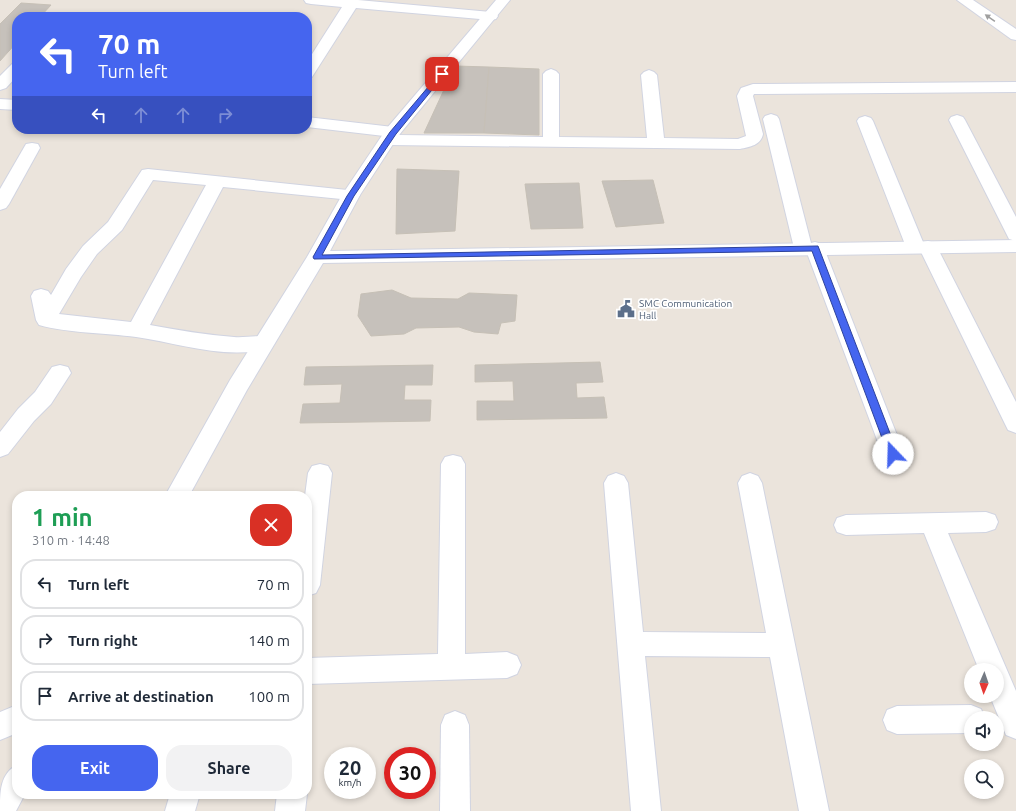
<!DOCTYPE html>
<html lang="en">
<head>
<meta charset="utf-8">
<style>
	:root { --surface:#fff; --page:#f2f2f3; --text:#1f2937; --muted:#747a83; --line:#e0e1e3; --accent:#4565ef }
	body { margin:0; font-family:Ubuntu,sans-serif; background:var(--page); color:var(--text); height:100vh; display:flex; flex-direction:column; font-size:15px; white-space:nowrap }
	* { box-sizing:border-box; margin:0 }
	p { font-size:13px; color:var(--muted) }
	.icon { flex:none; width:22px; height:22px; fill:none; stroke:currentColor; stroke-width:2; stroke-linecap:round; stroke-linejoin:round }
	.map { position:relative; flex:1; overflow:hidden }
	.panel { position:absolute; left:12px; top:491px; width:300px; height:308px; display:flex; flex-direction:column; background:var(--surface); border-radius:16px; box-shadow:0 2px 6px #0003 }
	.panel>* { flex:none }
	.top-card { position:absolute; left:12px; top:12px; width:300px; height:122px; border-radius:16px; box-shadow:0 2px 6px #0003; background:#4565ef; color:#fff; overflow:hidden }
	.needle { width:26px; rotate:182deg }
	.tools { position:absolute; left:964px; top:663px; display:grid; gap:8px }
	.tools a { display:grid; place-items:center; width:40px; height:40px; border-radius:50%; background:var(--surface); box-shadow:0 2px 6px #0003; font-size:20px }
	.speed { position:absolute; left:324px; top:747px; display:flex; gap:8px; font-size:20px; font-weight:700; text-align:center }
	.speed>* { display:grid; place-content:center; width:52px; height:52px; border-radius:50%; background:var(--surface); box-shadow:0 2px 6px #0003; line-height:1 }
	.speed small { font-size:10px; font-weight:400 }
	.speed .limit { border:6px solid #d22; background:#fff; color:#111 }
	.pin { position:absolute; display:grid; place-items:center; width:34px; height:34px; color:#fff; margin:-17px; border-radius:8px; box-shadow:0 2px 6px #0006 }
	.me { position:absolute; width:44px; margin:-22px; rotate:339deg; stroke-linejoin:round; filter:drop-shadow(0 0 3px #0008) }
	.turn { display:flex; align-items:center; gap:14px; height:84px; padding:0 20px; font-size:18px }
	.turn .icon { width:52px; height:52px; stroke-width:2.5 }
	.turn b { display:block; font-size:28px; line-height:34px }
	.lanes { display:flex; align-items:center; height:38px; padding:0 20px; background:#0003; justify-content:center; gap:20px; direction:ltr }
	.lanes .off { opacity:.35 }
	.round { display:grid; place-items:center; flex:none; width:42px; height:42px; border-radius:16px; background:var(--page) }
	.head { display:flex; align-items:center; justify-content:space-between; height:68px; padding:0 20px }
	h1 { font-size:24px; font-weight:700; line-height:30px; color:#1e9e55 }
	.primary-button { display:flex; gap:8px; margin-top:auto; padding:8px 20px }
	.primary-button a { flex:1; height:46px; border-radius:16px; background:var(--accent); color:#fff; font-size:16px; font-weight:700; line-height:46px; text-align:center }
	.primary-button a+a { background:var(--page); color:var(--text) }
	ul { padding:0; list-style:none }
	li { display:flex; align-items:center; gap:12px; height:50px; margin:0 8px 6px; padding:0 12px; border:2px solid var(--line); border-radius:16px }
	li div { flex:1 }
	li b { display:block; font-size:15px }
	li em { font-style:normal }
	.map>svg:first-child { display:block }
</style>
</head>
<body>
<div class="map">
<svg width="1016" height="811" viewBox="0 0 1016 811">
	<rect width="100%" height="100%" fill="#ebe4dc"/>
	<!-- building -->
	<g fill="#c6c1bb" stroke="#c6c0b6">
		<polygon points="21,3 51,5 40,17 17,17 17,42 0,61 0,24"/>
		<polygon points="455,66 489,67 484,133 424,133"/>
		<polygon points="489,67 539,69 539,135 484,133"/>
		<polygon points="397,169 459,171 455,231 396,234"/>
		<polygon points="653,180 664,223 616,227 602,181"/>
		<polygon points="579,183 583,228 531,229 525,184"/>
		<polygon points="392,290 411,298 458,299 469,293 517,295 515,321 501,323 498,334 474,332 459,327 416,328 404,334 371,336 358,316 361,294"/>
		<polygon points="600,362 603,382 576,383 577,398 604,397 607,418 477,420 477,401 514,401 513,381 475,382 475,365"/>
		<polygon points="433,365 432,385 405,385 404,400 431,400 430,421 300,423 303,404 340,403 342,384 304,385 306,367"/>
	</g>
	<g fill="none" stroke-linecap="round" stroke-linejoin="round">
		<!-- street casing -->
		<g stroke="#d1d4e1" stroke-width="2">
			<g id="street">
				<polygon points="304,0 358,0 491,12 496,13 498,16 496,19 491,20 356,8 312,77 307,79 307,62 342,7 311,4 306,3"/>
				<polygon points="17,62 17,76 6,88 0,90 0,76 12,64"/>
				<path d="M551,69L556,71L559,74V137L647,138L641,75L644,72L649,70L654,72L657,75L664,138L738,139L746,136L737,96L741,88L753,84L1016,82V92L754,94L753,96L763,134C761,145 750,147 740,149L388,145L382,144L380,140L384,136L307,127V117L393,127L399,128L401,132L399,135L543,137V74L546,71Z"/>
				<polygon points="0,99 17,100 17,110 0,109"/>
				<polygon points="771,114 777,116 779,119 811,243 815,242 822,244 824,248 904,453 901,459 893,462 885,459 882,453 807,253 803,254 796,252 794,248 763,119 765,116"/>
				<polygon points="957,115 963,117 965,120 1016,217 1016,241 1009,239 1007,235 949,120 951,117"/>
				<polygon points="865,116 871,118 873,121 923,242 928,241 935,243 937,247 1016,402 1016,433 1008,430 1005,424 921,252 915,253 908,251 906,247 857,121 859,118"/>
				<polygon points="32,143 38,144 40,148 9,204 6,208 0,210 0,189 26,144"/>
				<path d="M148,169L357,191L360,195L357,199L351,200L223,187L150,325C178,330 206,335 234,337C247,338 259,334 271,338L274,343L271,348C227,361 179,343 136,337C106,333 67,333 39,325L36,320L31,296L34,291L41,289L48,291L51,295L66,269L83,246L108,222L142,170ZM153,180L206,185L131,322L59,314L81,277L97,254L122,230Z"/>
				<polygon points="60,365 68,367 71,373 51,404 34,421 8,454 0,457 0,432 18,409 35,392 52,367"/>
				<polygon points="453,455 461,457 465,464 465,654 507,652 517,656 521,665 517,674 507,678 307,684 307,658 438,654 441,464 445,457"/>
				<polygon points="320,464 328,466 332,473 320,585 316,593 307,596 307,496 305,496 308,473 312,466"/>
				<polygon points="616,473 624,476 628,483 643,632 766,633 738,483 742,476 750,473 758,476 762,483 829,811 799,811 770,657 645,656 661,811 631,811 604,483 608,476"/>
				<polygon points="986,512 995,515 998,522 995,529 986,532 948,533 1016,691 1016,739 1006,735 990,696 997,696 997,670 979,670 924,533 846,535 837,532 834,525 837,518 846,515"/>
				<polygon points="17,705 17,733 0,740 0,712"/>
				<polygon points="971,705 981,709 985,718 971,718 971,733 897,734 887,730 883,720 887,710 897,706"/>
				<polygon points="455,711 465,715 469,725 470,811 440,811 441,725 445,715"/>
				<polygon points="170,794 200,794 195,811 165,811"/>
				<polygon points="277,794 307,794 305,811 275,811"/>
			</g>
		</g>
		<!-- secondary casing -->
		<g stroke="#d1d4e1" stroke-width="2">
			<g id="secondary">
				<polygon points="496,0 510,0 399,135 360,195 330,251 1016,240 1016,252 323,263 247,390 189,496 165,496 230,380 307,257 342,195 387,128"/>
				<polygon points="957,0 973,0 1016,29 1016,40 1011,39"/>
				<path d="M17,765V794H25L16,811H0C0,791 0,774 17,765Z"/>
			</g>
		</g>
		<!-- street -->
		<use href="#street" fill="#fff" fill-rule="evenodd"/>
		<!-- secondary -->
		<use href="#secondary" fill="#fff" fill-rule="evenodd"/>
	</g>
	<!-- one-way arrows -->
	<defs><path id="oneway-solid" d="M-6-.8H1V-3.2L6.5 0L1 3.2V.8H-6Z"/></defs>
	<use fill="#9f9f9f" href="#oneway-solid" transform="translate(990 18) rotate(-145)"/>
	<!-- route -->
	<polygon fill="#4565ef" stroke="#2d429b" points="440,73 445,74 396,134 354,196 322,255 818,246 898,454 896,456 890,456 888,454 812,251 314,259 313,257 347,196 390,132"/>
	<!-- icons -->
	<defs>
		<g id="civic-bare" transform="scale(1.38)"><path d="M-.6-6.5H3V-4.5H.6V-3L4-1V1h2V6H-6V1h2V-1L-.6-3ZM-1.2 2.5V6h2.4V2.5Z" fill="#5c6f8a" stroke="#fff" stroke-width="2.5" paint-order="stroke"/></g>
	</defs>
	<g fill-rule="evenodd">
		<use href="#civic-bare" x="626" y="309"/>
	</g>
	<g text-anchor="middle" stroke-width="3.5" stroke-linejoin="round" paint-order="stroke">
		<!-- service labels -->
		<g font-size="10" fill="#4e5e75" stroke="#fff" text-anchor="start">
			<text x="639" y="307">SMC Communication<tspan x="639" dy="12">Hall</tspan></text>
		</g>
	</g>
</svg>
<div class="tools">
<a><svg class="needle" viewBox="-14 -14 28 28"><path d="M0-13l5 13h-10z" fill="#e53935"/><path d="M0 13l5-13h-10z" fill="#747a83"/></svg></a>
<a><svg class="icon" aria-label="sound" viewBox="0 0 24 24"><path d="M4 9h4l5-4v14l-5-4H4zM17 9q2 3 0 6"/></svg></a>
<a><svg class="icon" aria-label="search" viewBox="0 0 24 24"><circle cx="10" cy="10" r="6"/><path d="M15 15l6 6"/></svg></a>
</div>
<div class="speed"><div>20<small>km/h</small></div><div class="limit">30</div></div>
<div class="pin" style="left:442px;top:74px;background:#d93025"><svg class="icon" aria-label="arrive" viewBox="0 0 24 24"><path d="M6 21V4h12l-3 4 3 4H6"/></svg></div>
<svg class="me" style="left:893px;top:454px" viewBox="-20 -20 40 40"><circle r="19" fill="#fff"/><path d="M0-13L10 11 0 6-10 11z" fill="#4565ef"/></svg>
<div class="top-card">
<div class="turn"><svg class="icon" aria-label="left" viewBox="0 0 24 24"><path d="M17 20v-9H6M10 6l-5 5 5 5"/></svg><div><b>70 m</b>Turn left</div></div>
<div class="lanes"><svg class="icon" aria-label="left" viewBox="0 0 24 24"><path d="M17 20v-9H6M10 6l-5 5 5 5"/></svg><svg class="icon off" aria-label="ahead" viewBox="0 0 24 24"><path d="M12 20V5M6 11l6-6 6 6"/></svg><svg class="icon off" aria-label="ahead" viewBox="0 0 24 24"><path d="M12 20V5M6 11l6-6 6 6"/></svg><svg class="icon off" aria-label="right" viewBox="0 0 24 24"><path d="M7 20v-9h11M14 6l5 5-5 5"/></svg></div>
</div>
<section class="panel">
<div class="head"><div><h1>1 min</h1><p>310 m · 14:48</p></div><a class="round" style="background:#d93025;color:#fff"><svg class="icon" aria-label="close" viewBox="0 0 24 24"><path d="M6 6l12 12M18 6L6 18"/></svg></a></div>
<ul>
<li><svg class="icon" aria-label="left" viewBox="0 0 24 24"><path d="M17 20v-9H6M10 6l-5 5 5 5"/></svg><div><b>Turn left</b></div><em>70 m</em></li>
<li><svg class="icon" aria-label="right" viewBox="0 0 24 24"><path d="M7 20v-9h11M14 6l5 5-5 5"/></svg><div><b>Turn right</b></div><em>140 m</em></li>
<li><svg class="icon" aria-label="arrive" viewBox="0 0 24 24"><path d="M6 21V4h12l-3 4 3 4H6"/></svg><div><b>Arrive at destination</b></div><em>100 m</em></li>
</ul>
<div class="primary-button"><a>Exit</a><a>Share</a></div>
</section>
</div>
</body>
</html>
